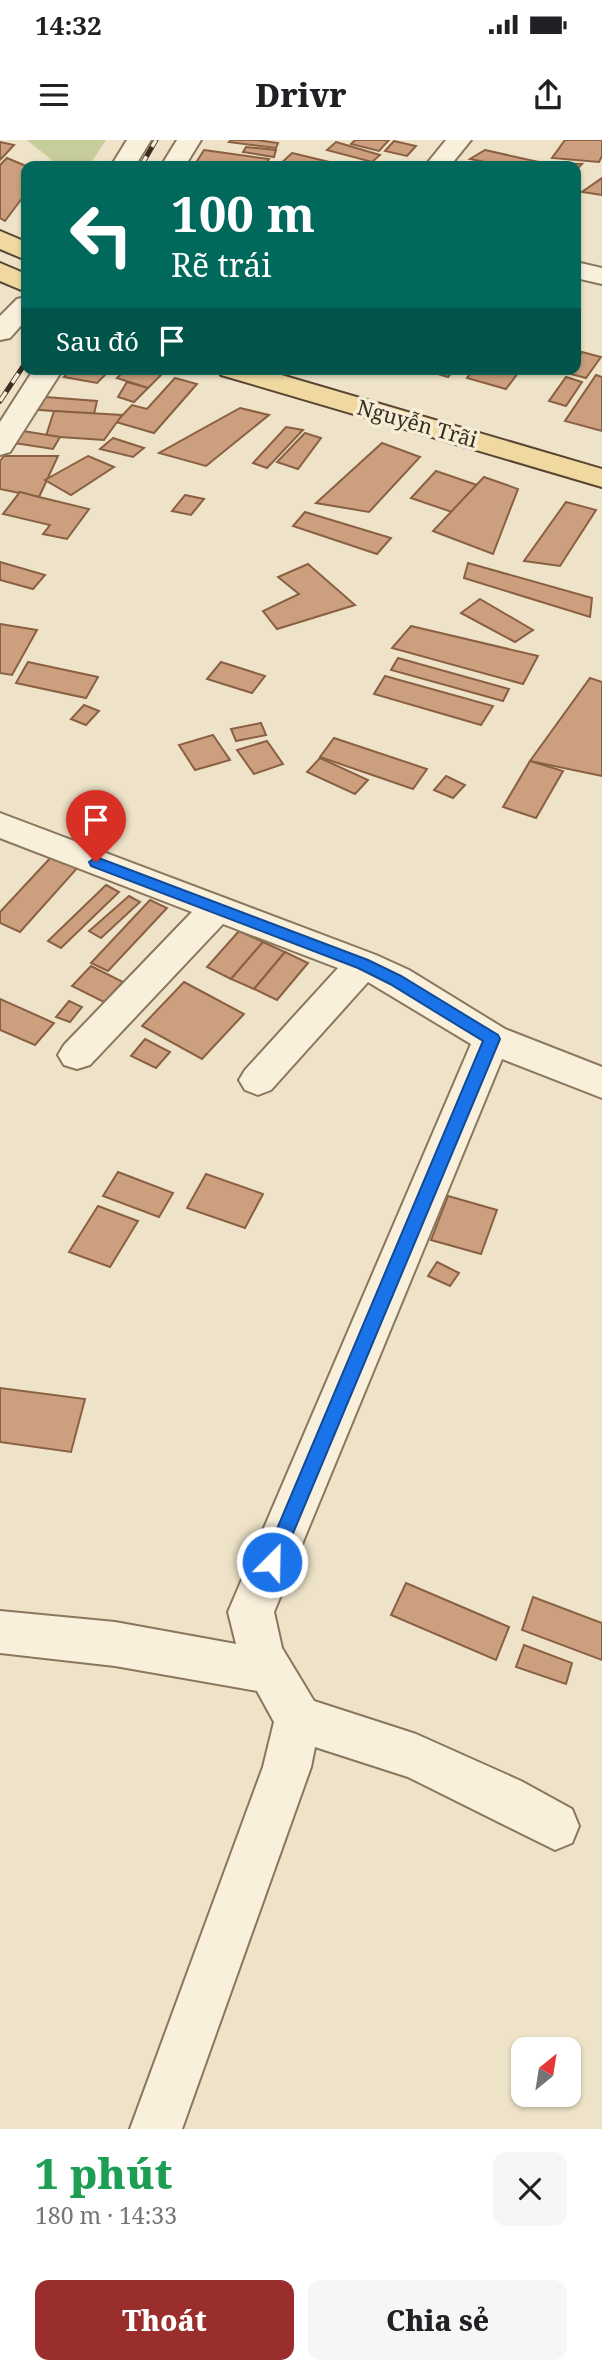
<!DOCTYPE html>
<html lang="vi">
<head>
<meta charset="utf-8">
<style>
	:root { --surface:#fff; --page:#f6f6f6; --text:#202124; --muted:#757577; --accent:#992e2d }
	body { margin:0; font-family:"Noto Serif",serif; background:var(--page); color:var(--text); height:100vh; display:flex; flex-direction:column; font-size:26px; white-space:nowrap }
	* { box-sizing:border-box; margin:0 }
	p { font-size:23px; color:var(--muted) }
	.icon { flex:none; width:38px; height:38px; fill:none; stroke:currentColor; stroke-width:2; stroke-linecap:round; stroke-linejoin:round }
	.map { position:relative; height:1989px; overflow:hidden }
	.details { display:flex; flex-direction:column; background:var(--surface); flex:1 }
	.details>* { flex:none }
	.top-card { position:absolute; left:21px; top:21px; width:560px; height:214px; border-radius:14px; box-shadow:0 2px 5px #0004; background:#00695c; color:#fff; overflow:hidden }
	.needle { width:46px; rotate:30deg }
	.tools { position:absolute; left:511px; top:1897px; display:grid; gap:14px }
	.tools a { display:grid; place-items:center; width:70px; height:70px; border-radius:14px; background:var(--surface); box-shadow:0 2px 5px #0004; font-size:35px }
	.pin { position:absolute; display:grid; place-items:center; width:60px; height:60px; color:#fff; margin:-72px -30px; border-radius:50% 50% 50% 0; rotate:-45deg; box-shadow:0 0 7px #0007 }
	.pin .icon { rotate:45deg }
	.me { position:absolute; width:77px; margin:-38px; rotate:23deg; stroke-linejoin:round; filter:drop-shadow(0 0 5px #0008) }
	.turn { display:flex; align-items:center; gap:24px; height:147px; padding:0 35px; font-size:32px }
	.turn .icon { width:91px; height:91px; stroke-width:2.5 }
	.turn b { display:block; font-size:49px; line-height:60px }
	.then { display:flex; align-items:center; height:66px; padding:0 35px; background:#0003; gap:14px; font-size:26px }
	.round { display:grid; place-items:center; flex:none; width:74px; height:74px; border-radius:14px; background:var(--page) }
	.head { display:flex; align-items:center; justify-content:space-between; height:119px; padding:0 35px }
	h1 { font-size:42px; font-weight:800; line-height:52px; color:#1e9e55 }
	.primary-button { display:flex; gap:14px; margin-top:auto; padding:14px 35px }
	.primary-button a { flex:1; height:80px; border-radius:14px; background:var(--accent); color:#fff; font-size:28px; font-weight:800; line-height:80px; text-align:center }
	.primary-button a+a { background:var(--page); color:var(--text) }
	.status { display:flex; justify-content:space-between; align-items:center; height:49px; padding:0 35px; background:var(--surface); direction:ltr }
	.status svg { height:19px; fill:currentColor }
	header { display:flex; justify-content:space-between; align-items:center; height:91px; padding:0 35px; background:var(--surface); font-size:32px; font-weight:800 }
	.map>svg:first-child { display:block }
</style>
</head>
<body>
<div class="status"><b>14:32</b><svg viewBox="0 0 49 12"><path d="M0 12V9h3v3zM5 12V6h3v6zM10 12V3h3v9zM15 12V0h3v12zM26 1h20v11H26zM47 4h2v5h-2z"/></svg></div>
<header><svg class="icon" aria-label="menu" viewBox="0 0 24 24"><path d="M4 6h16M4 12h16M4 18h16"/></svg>Drivr<svg class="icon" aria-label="share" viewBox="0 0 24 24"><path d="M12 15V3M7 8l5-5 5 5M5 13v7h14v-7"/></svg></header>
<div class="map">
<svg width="602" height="1989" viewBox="0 0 602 1989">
	<rect width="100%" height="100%" fill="#eee3c8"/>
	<!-- green -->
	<polygon fill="#c6cd9b" points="27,0 106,0 89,26 59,26"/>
	<!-- building -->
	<g fill="#cca07e" stroke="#8a6043" stroke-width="2">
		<polygon points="231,0 256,0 278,3 276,8 229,2"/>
		<polygon points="355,0 389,0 379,11 351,4"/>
		<polygon points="565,0 602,0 602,16 599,22 552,18"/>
		<polygon points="394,1 416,6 407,16 385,11"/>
		<polygon points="0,2 14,5 0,20"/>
		<polygon points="336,2 380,15 372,22 327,10"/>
		<polygon points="246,7 276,10 274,17 243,12"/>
		<polygon points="204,10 269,19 264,26 194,26"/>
		<polygon points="485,10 543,23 541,26 505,26 470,19"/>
		<polygon points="292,13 346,26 278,26"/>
		<polygon points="7,18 26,26 26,53 5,81 0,78 0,25"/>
		<polygon points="543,23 582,24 576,30 576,26 541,26"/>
		<polygon points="602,38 602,55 582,52"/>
		<polygon points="582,212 601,217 586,238 567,233 570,229 576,229 576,221"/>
		<polygon points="71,229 111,229 97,243 64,237"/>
		<polygon points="126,229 144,229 161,235 148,248 117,238"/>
		<polygon points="422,229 455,229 448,237"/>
		<polygon points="474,229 521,229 506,249 467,238"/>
		<polygon points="596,235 602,237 602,291 565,281"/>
		<polygon points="566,237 582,242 566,266 549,261"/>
		<polygon points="175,238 197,244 154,293 116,282 132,265 147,269"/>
		<polygon points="127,242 148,248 134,262 118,257"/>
		<polygon points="32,256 97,261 94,274 27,269"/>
		<polygon points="240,268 269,275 206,326 159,313"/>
		<polygon points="54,271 122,275 104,300 46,296"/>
		<polygon points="286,287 303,290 267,328 253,323"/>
		<polygon points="23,291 60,297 53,309 14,303"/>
		<polygon points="305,293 321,298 298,329 277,322"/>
		<polygon points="113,298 144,308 133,317 100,309"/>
		<polygon points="382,303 420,317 369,372 316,363"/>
		<polygon points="4,316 58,316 39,357 0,349 0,321"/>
		<polygon points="88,316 114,327 71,355 45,340"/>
		<polygon points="436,331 477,345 452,372 411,358"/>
		<polygon points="484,337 518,349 493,414 433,391"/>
		<polygon points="20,352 39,357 89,369 67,399 43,394 50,385 3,374"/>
		<polygon points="185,355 204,359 191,375 172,371"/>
		<polygon points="566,362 596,370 560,426 524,421"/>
		<polygon points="305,372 391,398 377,414 293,386"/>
		<polygon points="0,422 45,435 33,449 0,440"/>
		<polygon points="468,423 592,458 590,477 464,438"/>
		<polygon points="308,424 355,465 277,489 263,471 299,454 278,437"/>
		<polygon points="480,459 533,490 515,502 461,473"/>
		<polygon points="0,484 37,490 12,535 0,533"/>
		<polygon points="411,486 538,516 523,544 392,508"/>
		<polygon points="398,518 509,549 503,561 391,530"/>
		<polygon points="28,522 98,537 86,558 16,543"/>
		<polygon points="221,522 265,536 252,553 207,539"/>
		<polygon points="385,536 493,566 481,585 374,554"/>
		<polygon points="590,538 602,542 602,636 530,621"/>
		<polygon points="84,565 99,571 86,585 71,579"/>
		<polygon points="261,583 266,595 236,601 231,589"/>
		<polygon points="213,595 230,620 195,630 179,605"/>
		<polygon points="334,598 427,629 413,649 320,617"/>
		<polygon points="267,601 283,624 254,634 237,610"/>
		<polygon points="320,618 368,640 355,654 307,632"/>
		<polygon points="530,621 563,631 536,678 503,667"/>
		<polygon points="446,636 465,645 453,658 434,650"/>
		<polygon points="54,714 80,725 20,792 0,783 0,772"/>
		<polygon points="106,745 119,752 61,808 48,801"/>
		<polygon points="129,756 140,762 101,798 89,791"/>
		<polygon points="150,760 167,768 108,831 91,823"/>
		<polygon points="239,791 263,802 231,839 207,827"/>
		<polygon points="263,802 285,812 254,849 231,839"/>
		<polygon points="285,812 308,823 277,860 254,849"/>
		<polygon points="91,826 123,842 104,862 72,846"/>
		<polygon points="184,842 244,874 202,919 142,886"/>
		<polygon points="0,859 54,883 35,905 0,890"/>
		<polygon points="69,861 82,867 70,882 56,877"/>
		<polygon points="145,899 170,912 156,928 131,916"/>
		<polygon points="118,1032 173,1053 159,1077 103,1056"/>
		<polygon points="206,1034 263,1054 245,1088 187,1068"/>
		<polygon points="448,1056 497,1070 481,1114 431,1100"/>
		<polygon points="98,1066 138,1081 110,1127 69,1112"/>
		<polygon points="437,1122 459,1133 450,1146 428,1136"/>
		<polygon points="0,1248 85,1259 71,1312 0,1302"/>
		<polygon points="406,1443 509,1487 496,1520 391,1475"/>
		<polygon points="533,1457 602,1483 602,1520 522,1490"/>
		<polygon points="524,1505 572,1523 566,1544 516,1527"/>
	</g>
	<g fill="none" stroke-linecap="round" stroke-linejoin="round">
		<!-- minor casing -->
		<g stroke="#8a765d" stroke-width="4">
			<g id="minor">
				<polygon points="127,0 151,0 135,26 111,26"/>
				<polygon points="177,0 201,0 185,26 161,26"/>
				<polygon points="446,0 471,0 450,26 425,26"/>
				<polygon points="576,122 602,128 602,144 576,138"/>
				<polygon points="26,157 26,180 10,198 0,200 0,176 17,159"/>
				<polygon points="34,229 63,229 10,312 0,315 0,282"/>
				<polygon points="0,673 376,815 409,830 505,889 602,927 602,958 502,919 274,1472 282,1508 314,1561 416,1594 521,1641 572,1669 579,1686 572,1703 555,1710 408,1637 315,1607 311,1627 182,1989 130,1989 263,1627 274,1582 257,1551 115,1526 0,1513 0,1471 115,1482 236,1504 228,1472 471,904 368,842 271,950 258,955 245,950 239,940 245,930 338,828 223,784 90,925 77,929 64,925 58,915 64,905 192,772 0,698"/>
			</g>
		</g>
		<!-- major casing -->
		<g stroke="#594431" stroke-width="4">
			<g id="major">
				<polygon points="0,91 26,102 26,120 0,109"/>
				<polygon points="0,123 26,134 26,152 0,141"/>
				<polygon points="217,229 261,229 602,329 602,347 221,235"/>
			</g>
		</g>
		<!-- minor -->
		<use href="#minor" fill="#f9f0db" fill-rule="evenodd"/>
		<!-- major -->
		<use href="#major" fill="#f0d9a1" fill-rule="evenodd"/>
		<!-- rail casing -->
		<g stroke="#3b2d20" stroke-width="5">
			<g id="rail">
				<polyline points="141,26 156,0"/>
				<polyline points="0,261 26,222"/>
			</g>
		</g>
		<!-- rail -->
		<use href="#rail" stroke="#f6edd7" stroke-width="3.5" stroke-dasharray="11" stroke-linecap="butt"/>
	</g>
	<!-- route -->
	<polygon fill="#1a73e8" stroke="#114b97" stroke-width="2" points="96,717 368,820 401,836 498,895 500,899 281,1422 278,1428 272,1431 265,1428 263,1422 483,901 390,844 358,828 91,726 89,722"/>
	<g text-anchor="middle" stroke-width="7" stroke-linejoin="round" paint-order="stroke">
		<!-- far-street labels -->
		<g font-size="21" fill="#3b2d20" stroke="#f6edd7">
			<text transform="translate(417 284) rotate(16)" y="7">Nguyễn Trãi</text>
		</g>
	</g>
</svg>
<div class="tools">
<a><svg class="needle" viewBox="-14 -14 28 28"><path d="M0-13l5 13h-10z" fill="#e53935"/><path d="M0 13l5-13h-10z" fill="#757577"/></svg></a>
</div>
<div class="pin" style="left:96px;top:722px;background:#d93025"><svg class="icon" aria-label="arrive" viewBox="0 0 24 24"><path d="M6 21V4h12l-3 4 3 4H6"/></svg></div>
<svg class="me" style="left:272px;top:1422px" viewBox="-20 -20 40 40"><circle r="17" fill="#1a73e8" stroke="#fff" stroke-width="3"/><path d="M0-11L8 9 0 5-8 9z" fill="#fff"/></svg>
<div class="top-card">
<div class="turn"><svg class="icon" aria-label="left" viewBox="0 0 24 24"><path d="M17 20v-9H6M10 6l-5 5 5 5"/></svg><div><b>100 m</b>Rẽ trái</div></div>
<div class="then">Sau đó<svg class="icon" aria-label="arrive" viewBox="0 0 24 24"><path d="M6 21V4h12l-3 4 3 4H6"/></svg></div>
</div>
</div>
<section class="details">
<div class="head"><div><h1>1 phút</h1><p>180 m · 14:33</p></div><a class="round"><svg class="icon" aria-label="close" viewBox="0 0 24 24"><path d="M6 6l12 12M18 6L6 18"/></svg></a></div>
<div class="primary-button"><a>Thoát</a><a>Chia sẻ</a></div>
</section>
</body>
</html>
